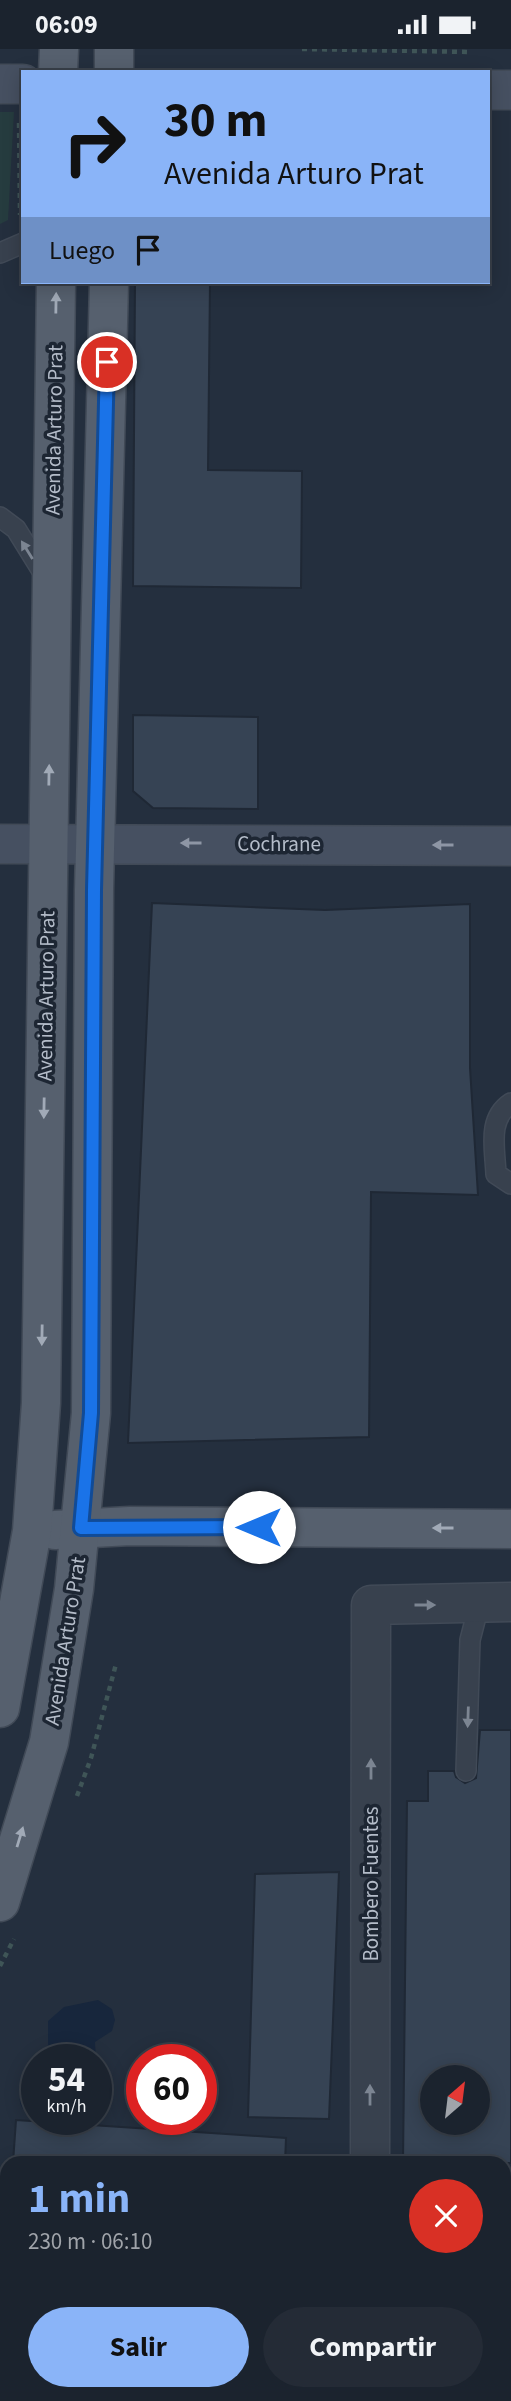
<!DOCTYPE html>
<html lang="es">
<head>
<meta charset="utf-8">
<style>
	:root { --surface:#1b232e; --page:#242b36; --text:#f1f3f6; --muted:#a0a4aa; --line:#39404a; --accent:#8ab4f8 }
	body { margin:0; font-family:"Source Sans 3",sans-serif; background:var(--page); color:var(--text); height:100vh; display:flex; flex-direction:column; font-size:26px; white-space:nowrap }
	* { box-sizing:border-box; margin:0 }
	p { font-size:23px; color:var(--muted) }
	.icon { flex:none; width:38px; height:38px; fill:none; stroke:currentColor; stroke-width:2; stroke-linecap:round; stroke-linejoin:round }
	.map { position:relative; flex:1; overflow:hidden }
	.details { position:absolute; left:0px; top:2107px; width:511px; height:245px; display:flex; flex-direction:column; background:var(--surface); border-radius:21px 21px 0 0; box-shadow:0 4px 18px #0003,0 0 0 2px var(--line) }
	.details>* { flex:none }
	.banner { position:absolute; left:21px; top:21px; width:469px; height:214px; border-radius:0px; box-shadow:0 4px 18px #0003,0 0 0 2px var(--line); background:#8ab4f8; color:#111; overflow:hidden }
	.needle { width:46px; rotate:28deg }
	.fabs { position:absolute; left:420px; top:2016px; display:grid; gap:14px }
	.fabs a { display:grid; place-items:center; width:70px; height:70px; border-radius:50%; background:var(--surface); box-shadow:0 4px 18px #0003,0 0 0 2px var(--line); font-size:35px }
	.speed { position:absolute; left:21px; top:1995px; display:flex; gap:14px; font-size:35px; font-weight:700; text-align:center }
	.speed>* { display:grid; place-content:center; width:91px; height:91px; border-radius:50%; background:var(--surface); box-shadow:0 4px 18px #0003,0 0 0 2px var(--line); line-height:1 }
	.speed small { font-size:18px; font-weight:400 }
	.speed .limit { border:10px solid #d22; background:#fff; color:#111 }
	.pin { position:absolute; display:grid; place-items:center; width:60px; height:60px; color:#fff; margin:-30px; border:4px solid #fff; border-radius:50%; box-shadow:0 2px 7px #0007 }
	.me { position:absolute; width:77px; margin:-38px; rotate:270deg; stroke-linejoin:round; filter:drop-shadow(0 0 5px #0008) }
	.turn { display:flex; align-items:center; gap:24px; height:147px; padding:0 28px; font-size:32px }
	.turn .icon { width:91px; height:91px; stroke-width:2.5 }
	.turn b { display:block; font-size:49px; line-height:60px }
	.then { display:flex; align-items:center; height:66px; padding:0 28px; background:#0003; gap:14px; font-size:26px }
	.round { display:grid; place-items:center; flex:none; width:74px; height:74px; border-radius:37px; background:var(--page) }
	.headline { display:flex; align-items:center; justify-content:space-between; height:119px; padding:0 28px }
	h1 { font-size:42px; font-weight:700; line-height:52px; color:var(--accent) }
	.button { display:flex; gap:14px; margin-top:auto; padding:14px 28px }
	.button a { flex:1; height:80px; border-radius:42px; background:var(--accent); color:#111; font-size:28px; font-weight:700; line-height:80px; text-align:center }
	.button a+a { background:var(--page); color:var(--text) }
	.status { display:flex; justify-content:space-between; align-items:center; height:49px; padding:0 35px; background:var(--surface); direction:ltr }
	.status svg { height:19px; fill:currentColor }
	.map>svg:first-child { display:block }
</style>
</head>
<body>
<div class="status"><b>06:09</b><svg viewBox="0 0 49 12"><path d="M0 12V9h3v3zM5 12V6h3v6zM10 12V3h3v9zM15 12V0h3v12zM26 1h20v11H26zM47 4h2v5h-2z"/></svg></div>
<div class="map">
<svg width="511" height="2352" viewBox="0 0 511 2352">
	<rect width="100%" height="100%" fill="#242f3e"/>
	<!-- green -->
	<g fill="#263c3f">
		<polygon points="0,63 14,63 8,171 0,175"/>
		<polygon points="504,2339 511,2339 511,2352 162,2352 218,2345 504,2345"/>
	</g>
	<!-- water -->
	<path fill="#17263c" d="M98,1951L112,1960L115,1971L112,1982L95,1993L96,2011H37V2063L23,2060C14,2045 26,2041 33,2030C36,2024 33,2018 33,2012L48,1996V1972L64,1958Z"/>
	<!-- building -->
	<g fill="#364354" stroke="#1f2835" stroke-width="2" fill-rule="evenodd">
		<polygon points="135,233 210,233 208,421 302,422 301,539 133,537"/>
		<polygon points="133,666 258,668 258,760 153,759 133,742"/>
		<polygon points="152,854 325,861 470,855 470,1019 478,1146 371,1143 369,1388 128,1394"/>
		<path d="M480,1681H511V2114H403L407,1752H428V1722H454L456,1728L465,1734L476,1729ZM432,2028H478V2074H432Z"/>
		<polygon points="339,1823 329,2070 248,2068 255,1825"/>
		<polygon points="16,2071 286,2089 285,2114 13,2114"/>
	</g>
	<g fill="none" stroke-linecap="round" stroke-linejoin="round">
		<!-- lane casing -->
		<g stroke="#414a57" stroke-width="22">
			<g id="lane">
				<polyline points="0,204 23,194"/>
				<polyline points="0,468 16,480 47,530"/>
				<path d="M511,1054C487,1070 495,1099 496,1125L511,1135"/>
				<polyline points="466,1722 470,1591 479,1556"/>
			</g>
		</g>
		<!-- street casing -->
		<g stroke="#414a57" stroke-width="41">
			<polyline id="street" points="370,2114 371,1556 511,1553"/>
		</g>
		<!-- secondary casing -->
		<g stroke="#414a57" stroke-width="41">
			<g id="secondary">
				<polyline points="0,35 23,35"/>
				<polyline points="488,41 511,41"/>
				<polyline points="0,795 511,797"/>
			</g>
		</g>
		<!-- primary casing -->
		<g stroke="#414a57" stroke-width="41">
			<g id="primary">
				<polyline points="58,23 59,0"/>
				<polyline points="114,23 114,0"/>
				<polyline points="55,1481 130,1477 511,1480"/>
				<polyline points="0,1659 32,1482 41,1354 56,233"/>
				<polyline points="0,1853 49,1693 74,1540 91,1364 94,841 109,233"/>
				<polyline points="0,2250 7,2251"/>
				<polyline points="504,2277 511,2277"/>
				<polyline points="504,2313 511,2313"/>
				<polyline points="90,2352 111,2345"/>
			</g>
		</g>
		<!-- path -->
		<g stroke="#3f5557" stroke-width="4.5" stroke-dasharray="5 5" stroke-linecap="butt">
			<polyline points="302,0 472,3"/>
			<polyline points="19,74 20,166"/>
			<polyline points="77,1747 91,1709 116,1615"/>
			<polyline points="0,1917 14,1890"/>
			<polyline points="0,2317 7,2316"/>
		</g>
		<!-- lane -->
		<use href="#lane" stroke="#38414e" stroke-width="19"/>
		<!-- street -->
		<use href="#street" stroke="#38414e" stroke-width="38"/>
		<!-- secondary -->
		<use href="#secondary" stroke="#465061" stroke-width="38"/>
		<!-- primary -->
		<use href="#primary" stroke="#56606e" stroke-width="38"/>
	</g>
	<!-- one-way arrows -->
	<defs><path id="oneway-solid" d="M-6-.8H1V-3.2L6.5 0L1 3.2V.8H-6Z" transform="scale(1.75)"/></defs>
	<g fill="#a1aab7">
		<use href="#oneway-solid" transform="translate(56 254) rotate(-89)"/>
		<use href="#oneway-solid" transform="translate(49 726) rotate(-89)"/>
		<use href="#oneway-solid" transform="translate(44 1059) rotate(91)"/>
		<use href="#oneway-solid" transform="translate(42 1286) rotate(91)"/>
		<use href="#oneway-solid" transform="translate(443 1479) rotate(-180)"/>
		<use href="#oneway-solid" transform="translate(20 1788) rotate(-73)"/>
	</g>
	<g fill="#7c8592">
		<use href="#oneway-solid" transform="translate(27 501) rotate(-122)"/>
		<use href="#oneway-solid" transform="translate(425 1556)"/>
		<use href="#oneway-solid" transform="translate(468 1668) rotate(92)"/>
		<use href="#oneway-solid" transform="translate(371 1720) rotate(-90)"/>
		<use href="#oneway-solid" transform="translate(370 2046) rotate(-90)"/>
	</g>
	<g fill="#8e96a5">
		<use href="#oneway-solid" transform="translate(191 794) rotate(-180)"/>
		<use href="#oneway-solid" transform="translate(443 796) rotate(-180)"/>
	</g>
	<g fill="none" stroke-linecap="round" stroke-linejoin="round">
		<!-- route casing -->
		<g stroke="#114b97" stroke-width="18">
			<polyline id="route" points="107,313 94,841 91,1364 81,1479 259,1478"/>
		</g>
		<!-- route -->
		<use href="#route" stroke="#1a73e8" stroke-width="12"/>
	</g>
	<g text-anchor="middle" stroke-width="7" stroke-linejoin="round" paint-order="stroke">
		<!-- street labels -->
		<g font-size="21" fill="#b4bcc9" stroke="#1d2633">
			<text transform="translate(54 381) rotate(-89)" y="7">Avenida Arturo Prat</text>
			<text x="279" y="802">Cochrane</text>
			<text transform="translate(46 947) rotate(-89)" y="7">Avenida Arturo Prat</text>
			<text transform="translate(65 1592) rotate(-81)" y="7">Avenida Arturo Prat</text>
			<text transform="translate(371 1835) rotate(-90)" y="7">Bombero Fuentes</text>
		</g>
	</g>
</svg>
<div class="fabs">
<a><svg class="needle" viewBox="-14 -14 28 28"><path d="M0-13l5 13h-10z" fill="#e53935"/><path d="M0 13l5-13h-10z" fill="#a0a4aa"/></svg></a>
</div>
<div class="speed"><div>54<small>km/h</small></div><div class="limit">60</div></div>
<div class="pin" style="left:107px;top:313px;background:#d93025"><svg class="icon" aria-label="arrive" viewBox="0 0 24 24"><path d="M6 21V4h12l-3 4 3 4H6"/></svg></div>
<svg class="me" style="left:259px;top:1478px" viewBox="-20 -20 40 40"><circle r="19" fill="#fff"/><path d="M0-13L10 11 0 6-10 11z" fill="#1a73e8"/></svg>
<div class="banner">
<div class="turn"><svg class="icon" aria-label="right" viewBox="0 0 24 24"><path d="M7 20v-9h11M14 6l5 5-5 5"/></svg><div><b>30 m</b>Avenida Arturo Prat</div></div>
<div class="then">Luego<svg class="icon" aria-label="arrive" viewBox="0 0 24 24"><path d="M6 21V4h12l-3 4 3 4H6"/></svg></div>
</div>
<section class="details">
<div class="headline"><div><h1>1 min</h1><p>230 m · 06:10</p></div><a class="round" style="background:#d93025;color:#fff"><svg class="icon" aria-label="close" viewBox="0 0 24 24"><path d="M6 6l12 12M18 6L6 18"/></svg></a></div>
<div class="button"><a>Salir</a><a>Compartir</a></div>
</section>
</div>
</body>
</html>
